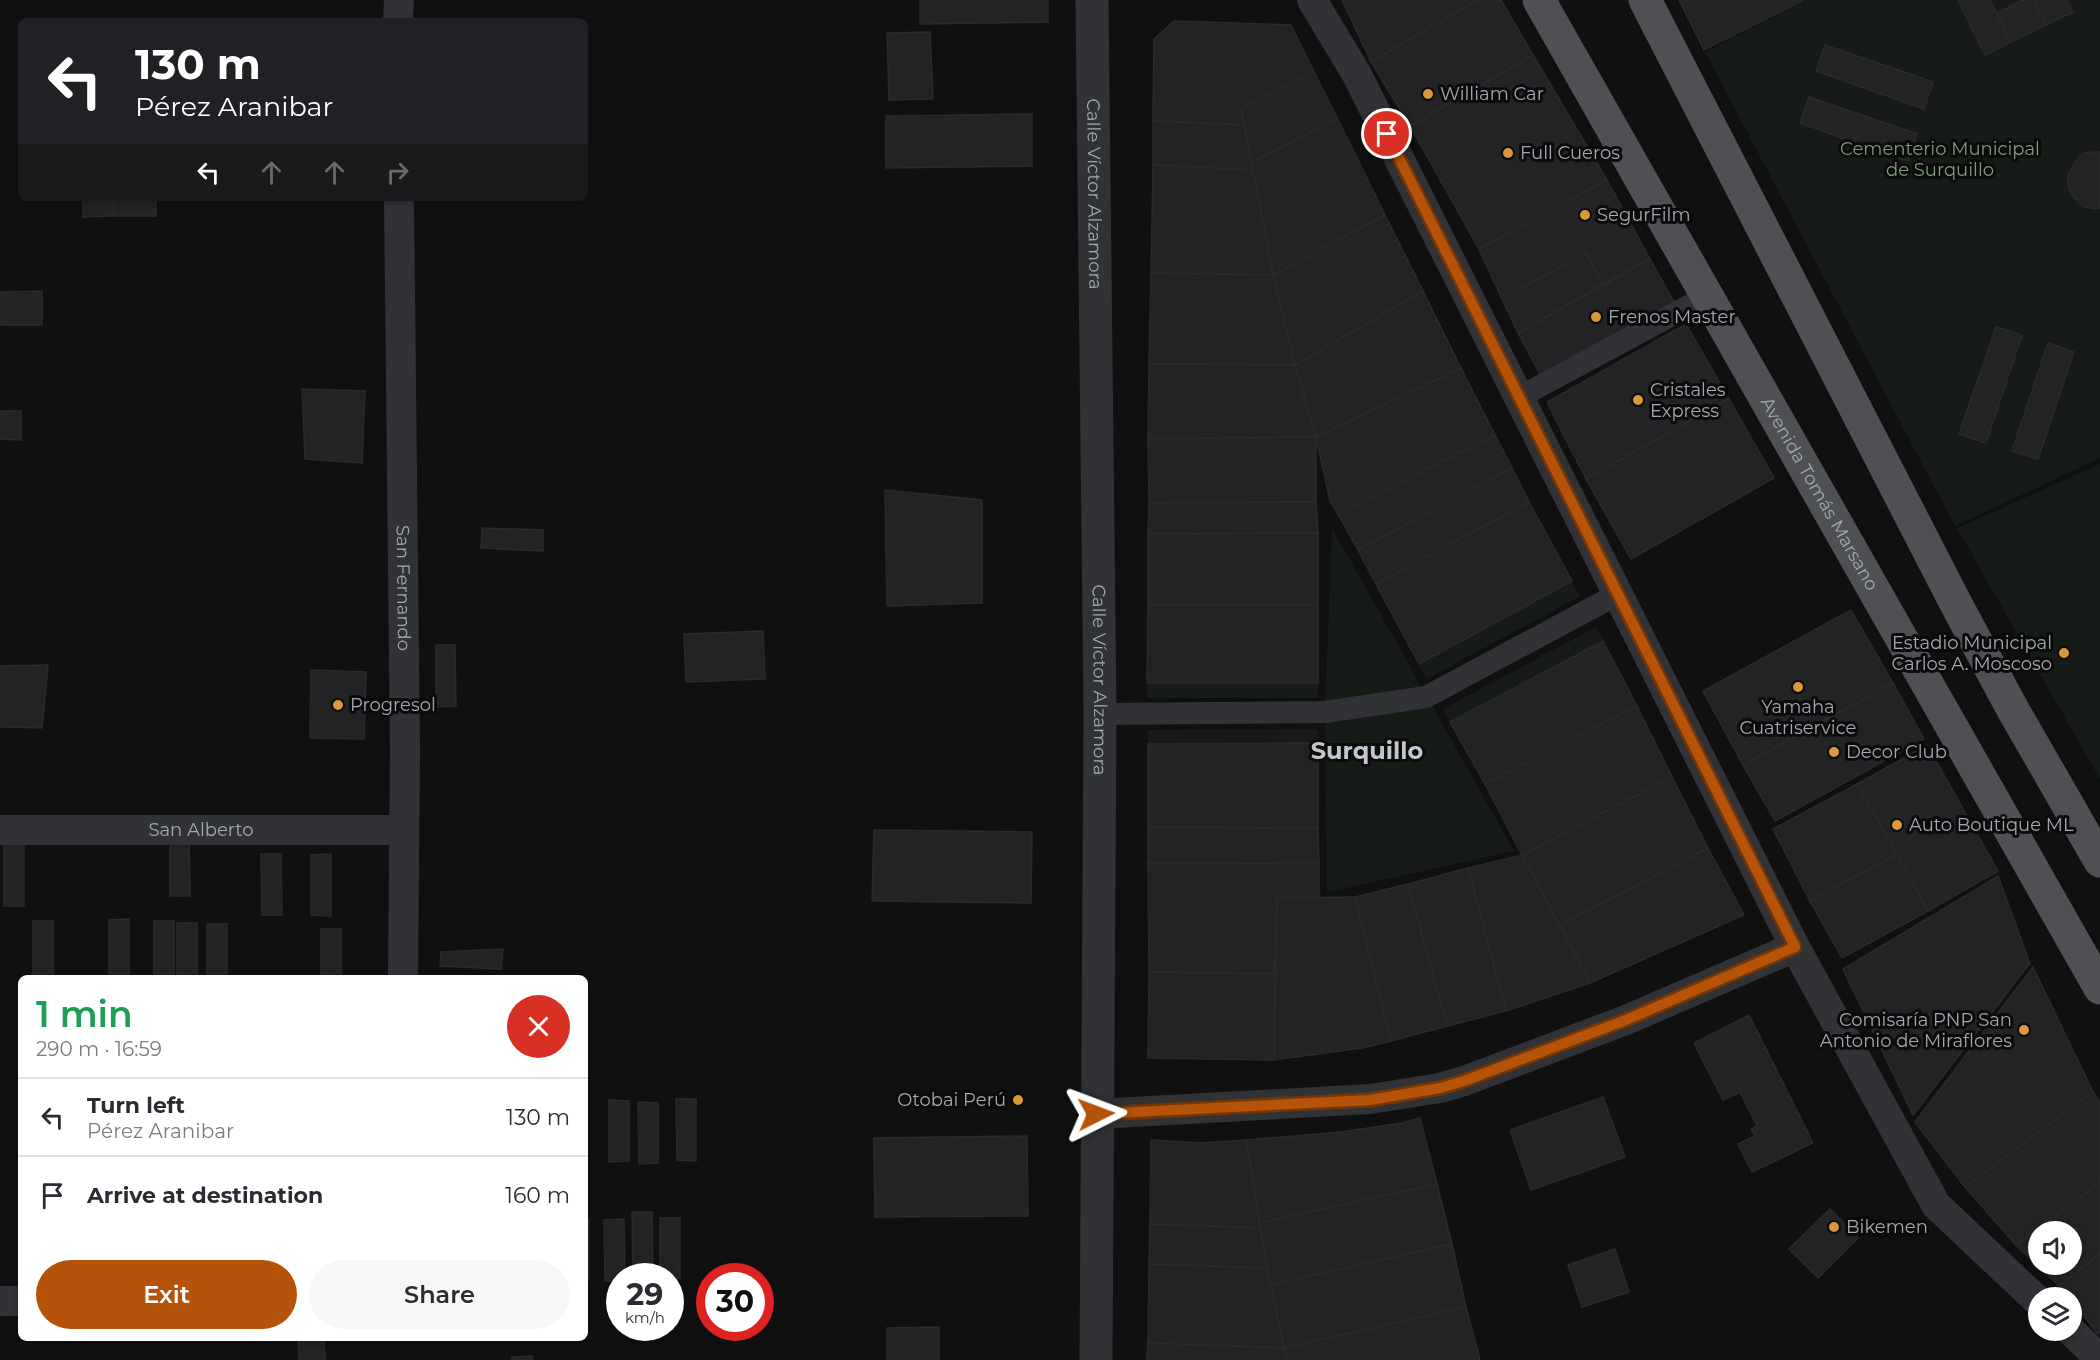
<!DOCTYPE html>
<html lang="en">
<head>
<meta charset="utf-8">
<style>
	:root { --surface:#fff; --page:#f7f7f7; --text:#2b2b33; --muted:#7c7c81; --line:#e1e1e2; --accent:#b45309 }
	body { margin:0; font-family:Montserrat,sans-serif; background:var(--page); color:var(--text); height:100vh; display:flex; flex-direction:column; font-size:22px; white-space:nowrap }
	* { box-sizing:border-box; margin:0 }
	p { font-size:20px; color:var(--muted) }
	.icon { flex:none; width:33px; height:33px; fill:none; stroke:currentColor; stroke-width:2; stroke-linecap:round; stroke-linejoin:round }
	.map { position:relative; flex:1; overflow:hidden }
	.side { position:absolute; left:18px; top:975px; width:570px; height:366px; display:flex; flex-direction:column; background:var(--surface); border-radius:9px; box-shadow:0 3px 9px #0003 }
	.side>* { flex:none }
	.hud { position:absolute; left:18px; top:18px; width:570px; height:183px; border-radius:9px; box-shadow:0 3px 9px #0003; background:#202124; color:#fff; overflow:hidden }
	.buttons { position:absolute; left:2028px; top:1221px; display:grid; gap:12px }
	.buttons a { display:grid; place-items:center; width:54px; height:54px; border-radius:50%; background:var(--surface); box-shadow:0 3px 9px #0003; font-size:30px }
	.speed { position:absolute; left:606px; top:1263px; display:flex; gap:12px; font-size:30px; font-weight:700; text-align:center }
	.speed>* { display:grid; place-content:center; width:78px; height:78px; border-radius:50%; background:var(--surface); box-shadow:0 3px 9px #0003; line-height:1 }
	.speed small { font-size:15px; font-weight:400 }
	.speed .limit { border:9px solid #d22; background:#fff; color:#111 }
	.pin { position:absolute; display:grid; place-items:center; width:51px; height:51px; color:#fff; margin:-26px; border:3px solid #fff; border-radius:50%; box-shadow:0 2px 6px #0007 }
	.me { position:absolute; width:66px; margin:-33px; rotate:87deg; stroke-linejoin:round; filter:drop-shadow(0 0 4px #0008) }
	.turn { display:flex; align-items:center; gap:21px; height:126px; padding:0 18px; font-size:27px }
	.turn .icon { width:78px; height:78px; stroke-width:2.5 }
	.turn b { display:block; font-size:42px; line-height:51px }
	.lanes { display:flex; align-items:center; height:57px; padding:0 18px; background:#0003; justify-content:center; gap:30px; direction:ltr }
	.lanes .off { opacity:.35 }
	.round { display:grid; place-items:center; flex:none; width:63px; height:63px; border-radius:32px; background:var(--page) }
	.headline { display:flex; align-items:center; justify-content:space-between; height:102px; padding:0 18px }
	h1 { font-size:36px; font-weight:600; line-height:45px; color:#1e9e55 }
	.cta { display:flex; gap:12px; margin-top:auto; padding:12px 18px }
	.cta a { flex:1; height:69px; border-radius:36px; background:var(--accent); color:#fff; font-size:24px; font-weight:600; line-height:69px; text-align:center }
	.cta a+a { background:var(--page); color:var(--text) }
	ul { padding:0; list-style:none }
	li { display:flex; align-items:center; gap:18px; height:78px; padding:0 18px; border-top:2px solid var(--line) }
	li div { flex:1 }
	li b { display:block; font-size:22px }
	li em { font-style:normal }
	.map>svg:first-child { display:block }
</style>
</head>
<body>
<div class="map">
<svg width="2100" height="1360" viewBox="0 0 2100 1360">
	<rect width="100%" height="100%" fill="#101011"/>
	<!-- green -->
	<g fill="#171b17">
		<polygon points="1807,0 2100,0 2100,458 1955,526 1705,52"/>
		<polygon points="2100,464 2100,779 1957,528"/>
		<polygon points="1332,528 1514,851 1327,892 1325,712"/>
		<polygon points="1572,581 1580,596 1427,679 1419,664"/>
		<polygon points="1596,627 1603,641 1450,722 1443,709"/>
		<rect x="1147" y="683" width="171" height="15"/>
		<polygon points="1318,729 1318,743 1148,744 1148,730"/>
	</g>
	<!-- building -->
	<g fill="#232325" stroke="#2a2a2d" stroke-width="1.5" fill-rule="evenodd">
		<polygon points="920,0 1048,0 1048,22 920,24"/>
		<polygon points="1342,0 1477,0 1371,62"/>
		<polygon points="1477,0 1501,0 1533,55 1410,126 1371,62"/>
		<polygon points="1679,0 1804,0 1704,50"/>
		<polygon points="1958,0 1990,0 2011,42 1985,55"/>
		<polygon points="2023,0 2034,0 2046,25 2011,42 1997,13"/>
		<polygon points="2034,0 2067,0 2073,12 2046,25"/>
		<polygon points="1174,21 1291,25 1314,72 1241,109 1244,125 1153,121 1154,39"/>
		<polygon points="930,32 933,99 889,100 887,33"/>
		<polygon points="1825,45 1933,82 1924,109 1816,71"/>
		<polygon points="1533,55 1607,180 1479,249 1410,126"/>
		<polygon points="1314,72 1337,118 1251,163 1241,109"/>
		<polygon points="1809,97 1917,134 1908,161 1800,123"/>
		<polygon points="1032,114 1032,166 886,168 886,116"/>
		<polygon points="1337,118 1385,215 1273,275 1251,163"/>
		<polygon points="1153,121 1244,125 1253,170 1153,165"/>
		<polygon points="2094,152 2100,152 2100,208 2095,209 2085,207 2077,201 2071,194 2068,185 2068,175 2078,158 2085,153"/>
		<polygon points="1153,165 1253,170 1273,275 1151,273"/>
		<polygon points="1607,180 1650,259 1603,284 1586,253 1502,299 1479,249"/>
		<polygon points="83,198 114,198 114,216 83,217"/>
		<rect x="114" y="198" width="42" height="18"/>
		<polygon points="1385,215 1423,291 1295,365 1273,275"/>
		<polygon points="1586,253 1603,284 1518,333 1502,299"/>
		<polygon points="1650,259 1674,302 1541,376 1518,333"/>
		<polygon points="1151,273 1273,275 1295,365 1149,364"/>
		<polygon points="42,291 42,325 0,325 0,292"/>
		<polygon points="1423,291 1461,368 1316,437 1295,365"/>
		<polygon points="1686,324 1729,399 1586,479 1547,402"/>
		<polygon points="1996,327 2022,335 1986,443 1959,434"/>
		<polygon points="2048,343 2074,352 2038,459 2012,451"/>
		<polygon points="1149,364 1295,365 1316,437 1148,439"/>
		<polygon points="1461,368 1495,435 1338,514 1330,501 1316,437"/>
		<polygon points="302,389 365,391 362,463 305,459"/>
		<polygon points="1729,399 1774,478 1631,559 1586,479"/>
		<polygon points="0,411 21,411 21,440 0,439"/>
		<polygon points="1495,435 1512,468 1358,550 1338,514"/>
		<polygon points="1316,437 1316,502 1149,503 1148,439"/>
		<polygon points="1512,468 1529,502 1376,584 1358,550"/>
		<polygon points="885,490 982,500 982,603 887,606"/>
		<polygon points="1316,502 1318,533 1148,534 1149,503"/>
		<polygon points="1529,502 1572,581 1419,664 1376,584"/>
		<polygon points="482,528 543,530 543,551 481,548"/>
		<polygon points="1318,533 1318,605 1148,605 1148,534"/>
		<polygon points="1148,605 1318,605 1318,683 1147,683"/>
		<polygon points="1851,610 1893,683 1743,765 1703,691"/>
		<polygon points="763,631 765,679 686,682 684,634"/>
		<polygon points="1603,641 1637,706 1485,784 1450,722"/>
		<polygon points="436,645 455,645 456,706 436,707"/>
		<polygon points="48,665 42,728 0,727 0,666"/>
		<polygon points="311,670 366,672 364,739 310,738"/>
		<polygon points="1893,683 1924,739 1775,821 1743,765"/>
		<polygon points="1637,706 1672,777 1522,855 1485,784"/>
		<polygon points="1318,743 1318,828 1148,827 1148,744"/>
		<polygon points="1927,745 1998,871 1928,911 1857,784"/>
		<polygon points="1672,777 1708,848 1560,925 1522,855"/>
		<polygon points="1857,784 1897,854 1810,901 1773,829"/>
		<polygon points="1148,827 1318,828 1319,864 1148,863"/>
		<polygon points="874,830 1032,832 1031,903 872,901"/>
		<polygon points="170,835 189,835 190,896 170,896"/>
		<rect x="4" y="845" width="20" height="61"/>
		<polygon points="1708,848 1744,915 1590,983 1560,925"/>
		<polygon points="261,854 281,854 282,915 262,915"/>
		<polygon points="331,854 331,916 311,915 311,855"/>
		<polygon points="1897,854 1928,911 1842,958 1810,901"/>
		<polygon points="1522,855 1590,983 1506,1011 1468,868"/>
		<polygon points="1148,863 1319,864 1319,898 1277,898 1274,974 1149,972"/>
		<polygon points="1468,868 1506,1011 1447,1026 1408,884"/>
		<polygon points="1998,876 2030,963 1913,1115 1843,969"/>
		<polygon points="1408,884 1447,1026 1391,1041 1355,897"/>
		<polygon points="1355,897 1391,1041 1362,1048 1274,1060 1277,898"/>
		<polygon points="129,919 129,978 109,978 109,920"/>
		<rect x="33" y="921" width="20" height="57"/>
		<rect x="154" y="921" width="20" height="57"/>
		<rect x="177" y="923" width="20" height="55"/>
		<rect x="207" y="924" width="20" height="54"/>
		<rect x="321" y="929" width="20" height="49"/>
		<polygon points="503,949 501,969 440,966 441,952"/>
		<polygon points="2033,967 2093,1092 1965,1187 1915,1122"/>
		<polygon points="1149,972 1274,974 1274,1060 1148,1058"/>
		<polygon points="1749,1015 1813,1143 1752,1172 1738,1144 1755,1136 1751,1129 1757,1126 1740,1092 1723,1100 1694,1043"/>
		<polygon points="2093,1092 2100,1103 2100,1183 2016,1245 1965,1187"/>
		<polygon points="1603,1097 1625,1157 1531,1190 1510,1130"/>
		<polygon points="676,1099 696,1099 696,1161 677,1160"/>
		<polygon points="609,1100 629,1101 629,1161 609,1162"/>
		<polygon points="638,1102 658,1103 658,1163 639,1164"/>
		<polygon points="1420,1118 1437,1184 1259,1223 1254,1181 1246,1140 1341,1132 1402,1123"/>
		<polygon points="1027,1136 1028,1216 875,1217 874,1138"/>
		<polygon points="1151,1140 1203,1143 1246,1140 1260,1228 1150,1224"/>
		<path d="M2100,1183V1254L2059,1286L2016,1245ZM2038,1232H2072V1264H2038Z"/>
		<polygon points="1437,1184 1452,1244 1270,1285 1259,1223"/>
		<polygon points="1830,1209 1858,1238 1818,1278 1789,1249"/>
		<polygon points="632,1212 652,1212 653,1273 633,1273"/>
		<polygon points="660,1218 680,1218 680,1279 660,1276"/>
		<rect x="585" y="1219" width="4" height="61"/>
		<polygon points="624,1219 625,1276 620,1276 620,1281 605,1281 604,1220"/>
		<polygon points="1150,1224 1260,1228 1267,1268 1149,1264"/>
		<polygon points="1452,1244 1466,1307 1284,1348 1270,1285"/>
		<polygon points="1615,1249 1629,1292 1582,1307 1568,1265"/>
		<polygon points="2100,1254 2100,1332 2098,1334 2072,1301 2072,1298 2068,1298 2059,1286"/>
		<polygon points="1149,1264 1267,1268 1284,1348 1148,1343"/>
		<polygon points="1466,1307 1480,1360 1288,1360 1284,1348"/>
		<polygon points="939,1327 939,1360 887,1360 887,1328"/>
		<polygon points="298,1338 324,1338 325,1360 299,1360"/>
		<polygon points="1148,1343 1284,1348 1287,1360 1147,1360"/>
		<polygon points="532,1356 532,1360 512,1360 512,1357"/>
	</g>
	<g fill="none" stroke-linecap="round" stroke-linejoin="round">
		<!-- pedestrian -->
		<g stroke="#313236" stroke-width="22">
			<polyline points="1518,398 1707,296"/>
			<polyline points="1100,714 1325,712 1426,697 1618,594"/>
		</g>
		<!-- minor -->
		<g stroke="#313236" stroke-width="30">
			<polyline points="1312,0 1356,73 1795,947 1936,1205 2038,1301"/>
			<polyline points="398,21 399,0"/>
			<path id="s1" d="M399,198L405,752L403,978"/>
			<path id="s2" d="M0,830H403"/>
			<polyline points="1096,1114 1370,1099 1440,1088 1464,1081 1626,1020 1795,947"/>
			<polyline points="0,1301 21,1301"/>
			<polyline points="2070,1330 2100,1359"/>
		</g>
		<!-- tertiary -->
		<path stroke="#313236" stroke-width="33" id="s3" d="M1092,0L1100,714L1096,1360"/>
		<!-- primary -->
		<g stroke="#4e5054" stroke-width="33">
			<path id="s4" d="M1539,0L2100,988"/>
			<polyline points="1645,0 1955,602 2012,708 2100,861"/>
		</g>
	</g>
	<g fill="none" stroke-linecap="round" stroke-linejoin="round">
		<!-- route casing -->
		<g stroke="#753606" stroke-width="15">
			<polyline id="route" points="1096,1114 1370,1100 1440,1088 1464,1081 1626,1020 1795,947 1387,134"/>
		</g>
		<!-- route -->
		<use href="#route" stroke="#b45309" stroke-width="10"/>
	</g>
	<!-- markers -->
	<g fill="#dc973d" stroke="#0b0b0c" stroke-width="2">
		<circle cx="1428" cy="94" r="6"/>
		<circle cx="1508" cy="153" r="6"/>
		<circle cx="1585" cy="215" r="6"/>
		<circle cx="1596" cy="317" r="6"/>
		<circle cx="1638" cy="400" r="6"/>
		<circle cx="2064" cy="653" r="6"/>
		<circle cx="1798" cy="687" r="6"/>
		<circle cx="338" cy="705" r="6"/>
		<circle cx="1834" cy="752" r="6"/>
		<circle cx="1897" cy="825" r="6"/>
		<circle cx="2024" cy="1030" r="6"/>
		<circle cx="1018" cy="1100" r="6"/>
		<circle cx="1834" cy="1227" r="6"/>
	</g>
	<g text-anchor="middle" stroke-width="6" stroke-linejoin="round" paint-order="stroke">
		<!-- poi labels -->
		<g font-size="18" fill="#a3a8b0" stroke="#0b0b0c" text-anchor="start">
			<text x="1440" y="100">William Car</text>
			<text x="1520" y="159">Full Cueros</text>
			<text x="1597" y="221">SegurFilm</text>
			<text x="1608" y="323">Frenos Master</text>
			<text x="1650" y="396">Cristales<tspan x="1650" dy="21">Express</tspan></text>
			<text x="2052" y="649" text-anchor="end">Estadio Municipal<tspan x="2052" dy="21">Carlos A. Moscoso</tspan></text>
			<text x="350" y="711">Progresol</text>
			<text x="1798" y="713" text-anchor="middle">Yamaha<tspan x="1798" dy="21">Cuatriservice</tspan></text>
			<text x="1846" y="758">Decor Club</text>
			<text x="1909" y="831">Auto Boutique ML</text>
			<text x="2012" y="1026" text-anchor="end">Comisaría PNP San<tspan x="2012" dy="21">Antonio de Miraflores</tspan></text>
			<text x="1006" y="1106" text-anchor="end">Otobai Perú</text>
			<text x="1846" y="1233">Bikemen</text>
		</g>
		<!-- park labels -->
		<g font-size="18" fill="#7d9a7b" stroke="#0b0b0c">
			<text x="1940" y="155">Cementerio Municipal<tspan x="1940" dy="21">de Surquillo</tspan></text>
		</g>
		<!-- street labels -->
		<g font-size="18" fill="#a3a8b0" stroke="#0b0b0c">
			<text dy="6" stroke="none"><textPath href="#s3" startOffset="194">Calle Víctor Alzamora</textPath></text>
			<text dy="6" stroke="none"><textPath href="#s4" startOffset="568">Avenida Tomás Marsano</textPath></text>
			<text dy="6" stroke="none"><textPath href="#s1" startOffset="390">San Fernando</textPath></text>
			<text dy="6" stroke="none"><textPath href="#s3" startOffset="680">Calle Víctor Alzamora</textPath></text>
			<text dy="6" stroke="none"><textPath href="#s2" startOffset="201">San Alberto</textPath></text>
		</g>
		<!-- district labels -->
		<g font-size="24" font-weight="bold" fill="#c3c7cd" stroke="#0b0b0c">
			<text x="1367" y="759">Surquillo</text>
		</g>
	</g>
</svg>
<div class="buttons">
<a><svg class="icon" aria-label="sound" viewBox="0 0 24 24"><path d="M4 9h4l5-4v14l-5-4H4zM17 9q2 3 0 6"/></svg></a>
<a><svg class="icon" aria-label="layers" viewBox="0 0 24 24"><path d="M12 4l9 5-9 5-9-5zM3 14l9 5 9-5"/></svg></a>
</div>
<div class="speed"><div>29<small>km/h</small></div><div class="limit">30</div></div>
<div class="pin" style="left:1387px;top:134px;background:#d93025"><svg class="icon" aria-label="arrive" viewBox="0 0 24 24"><path d="M6 21V4h12l-3 4 3 4H6"/></svg></div>
<svg class="me" style="left:1096px;top:1114px" viewBox="-20 -20 40 40"><path d="M0-17L14 15 0 8-14 15z" fill="#b45309" stroke="#fff" stroke-width="4"/></svg>
<div class="hud">
<div class="turn"><svg class="icon" aria-label="left" viewBox="0 0 24 24"><path d="M17 20v-9H6M10 6l-5 5 5 5"/></svg><div><b>130 m</b>Pérez Aranibar</div></div>
<div class="lanes"><svg class="icon" aria-label="left" viewBox="0 0 24 24"><path d="M17 20v-9H6M10 6l-5 5 5 5"/></svg><svg class="icon off" aria-label="ahead" viewBox="0 0 24 24"><path d="M12 20V5M6 11l6-6 6 6"/></svg><svg class="icon off" aria-label="ahead" viewBox="0 0 24 24"><path d="M12 20V5M6 11l6-6 6 6"/></svg><svg class="icon off" aria-label="right" viewBox="0 0 24 24"><path d="M7 20v-9h11M14 6l5 5-5 5"/></svg></div>
</div>
<section class="side">
<div class="headline"><div><h1>1 min</h1><p>290 m · 16:59</p></div><a class="round" style="background:#d93025;color:#fff"><svg class="icon" aria-label="close" viewBox="0 0 24 24"><path d="M6 6l12 12M18 6L6 18"/></svg></a></div>
<ul>
<li><svg class="icon" aria-label="left" viewBox="0 0 24 24"><path d="M17 20v-9H6M10 6l-5 5 5 5"/></svg><div><b>Turn left</b><p>Pérez Aranibar</p></div><em>130 m</em></li>
<li><svg class="icon" aria-label="arrive" viewBox="0 0 24 24"><path d="M6 21V4h12l-3 4 3 4H6"/></svg><div><b>Arrive at destination</b></div><em>160 m</em></li>
</ul>
<div class="cta"><a>Exit</a><a>Share</a></div>
</section>
</div>
</body>
</html>
